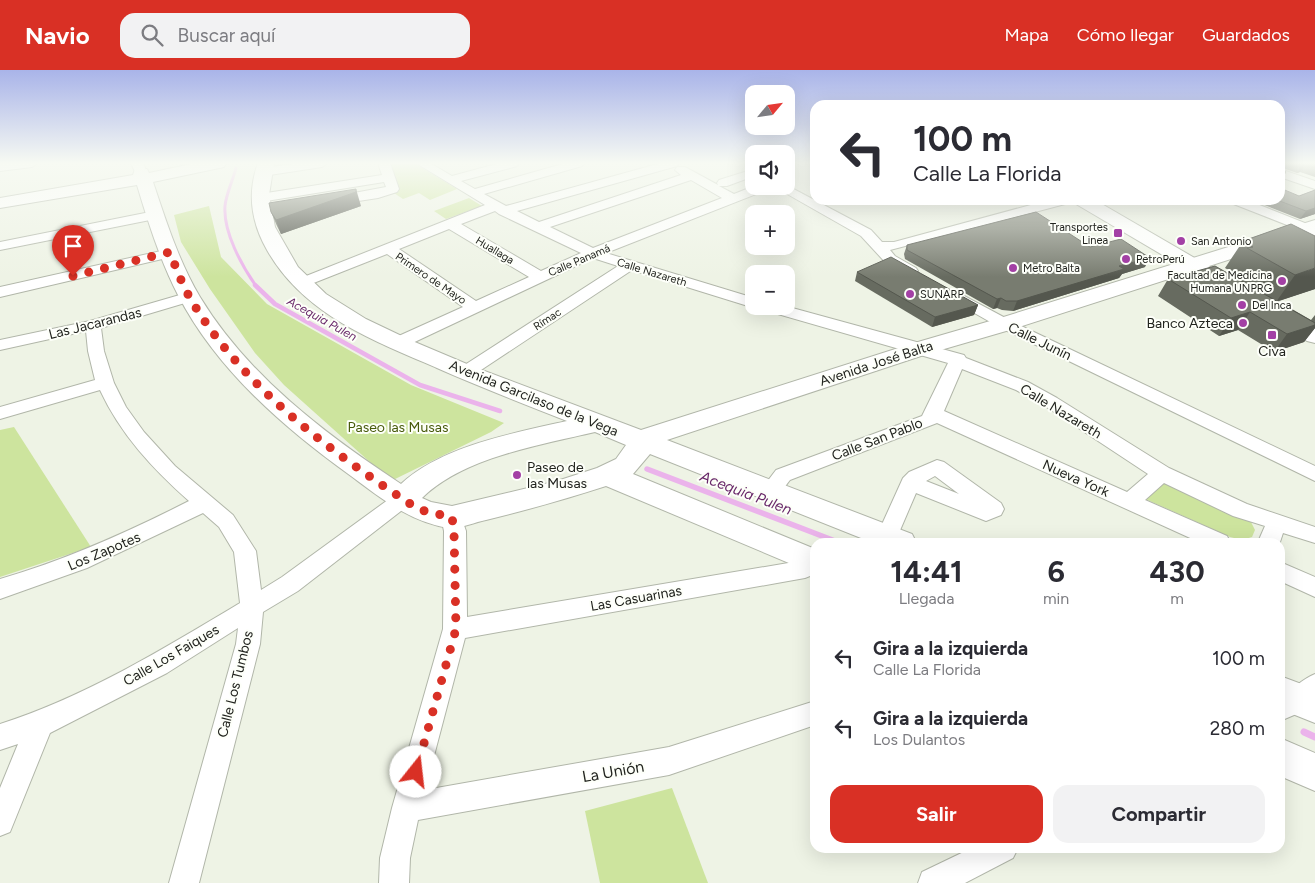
<!DOCTYPE html>
<html lang="es">
<head>
<meta charset="utf-8">
<style>
	:root { --surface:#fff; --page:#f2f2f3; --text:#2b2b33; --muted:#7c7c81; --accent:#d93025 }
	body { margin:0; font-family:Figtree,sans-serif; background:var(--page); color:var(--text); height:100vh; display:flex; flex-direction:column; font-size:19px; white-space:nowrap }
	* { box-sizing:border-box; margin:0 }
	p { font-size:16px; color:var(--muted) }
	.icon { flex:none; width:28px; height:28px; fill:none; stroke:currentColor; stroke-width:2; stroke-linecap:round; stroke-linejoin:round }
	.map { position:relative; flex:1; overflow:hidden }
	.sheet { position:absolute; left:810px; top:468px; width:475px; height:315px; display:flex; flex-direction:column; background:var(--surface); border-radius:15px; box-shadow:0 5px 20px #0002 }
	.sheet>* { flex:none }
	.guide { position:absolute; left:810px; top:30px; width:475px; height:105px; border-radius:15px; box-shadow:0 5px 20px #0002; background:#fff; color:var(--text); overflow:hidden }
	.needle { width:32px; rotate:61deg }
	.tools { position:absolute; left:745px; top:15px; display:grid; gap:10px }
	.tools a { display:grid; place-items:center; width:50px; height:50px; border-radius:10px; background:var(--surface); box-shadow:0 5px 20px #0002; font-size:25px }
	.pin { position:absolute; display:grid; place-items:center; width:42px; height:42px; color:#fff; margin:-51px -21px; border-radius:50% 50% 50% 0; rotate:-45deg; box-shadow:0 0 5px #0007 }
	.pin .icon { rotate:45deg }
	.me { position:absolute; width:55px; margin:-28px; rotate:16deg; stroke-linejoin:round; filter:drop-shadow(0 0 4px #0008) }
	.turn { display:flex; align-items:center; gap:18px; height:105px; padding:0 20px; font-size:22px }
	.turn .icon { width:65px; height:65px; stroke-width:2.5 }
	.turn b { display:block; font-size:35px; line-height:42px }
	.eta { display:flex; justify-content:space-evenly; align-items:center; height:85px; text-align:center }
	.eta b { font-size:30px; font-weight:700; line-height:35px }
	.button { display:flex; gap:10px; margin-top:auto; padding:10px 20px }
	.button a { flex:1; height:58px; border-radius:15px; background:var(--accent); color:#fff; font-size:20px; font-weight:700; line-height:58px; text-align:center }
	.button a+a { background:var(--page); color:var(--text) }
	ul { padding:0; list-style:none }
	li { display:flex; align-items:center; gap:15px; height:70px; padding:0 20px }
	li div { flex:1 }
	li b { display:block; font-size:19px }
	li em { font-style:normal }
	header { display:flex; align-items:center; gap:30px; box-sizing:border-box; height:70px; padding:0 25px; background:var(--accent); color:#fff }
	header strong { font-size:24px }
	nav { display:flex; gap:28px; margin-inline-start:auto; font-size:18px }
	.search { width:350px; height:45px; background:var(--page); display:flex; align-items:center; gap:12px; box-sizing:border-box; padding:0 18px; border-radius:15px; color:var(--muted); font-size:19px }
	.map>svg:first-child { display:block }
</style>
</head>
<body>
<header>
<strong>Navio</strong>
<div class="search"><svg class="icon" aria-label="search" viewBox="0 0 24 24"><circle cx="10" cy="10" r="6"/><path d="M15 15l6 6"/></svg>Buscar aquí</div>
<nav><a>Mapa</a><a>Cómo llegar</a><a>Guardados</a></nav>
</header>
<div class="map">
<svg width="1315" height="813" viewBox="0 0 1315 813">
	<rect width="100%" height="100%" fill="#eef3e5"/>
	<!-- green -->
	<g fill="#cde49e">
		<polygon points="388,93 414,93 457,119 430,130 419,123 403,129 391,121 398,117"/>
		<polygon points="469,128 482,136 446,149 434,141"/>
		<polygon points="209,136 221,187 267,234 411,315 504,353 491,362 391,411 284,315 255,283 210,219 181,172 174,145"/>
		<polygon points="14,357 91,477 0,507 0,360"/>
		<polygon points="1162,411 1250,450 1255,460 1252,467 1242,470 1230,467 1143,428"/>
		<polygon points="672,718 708,813 600,813 585,741"/>
	</g>
	<g fill="none" stroke-linecap="round" stroke-linejoin="round">
		<!-- stream-far3 -->
		<path stroke="#ebb3eb" stroke-width="3" d="M236,98C233,110 226,124 225,136C223,162 242,196 256,216"/>
		<!-- stream-far2 -->
		<polyline stroke="#ebb3eb" stroke-width="4.5" points="255,215 275,234 420,315 500,341"/>
		<!-- stream-far1 -->
		<polyline stroke="#ebb3eb" stroke-width="5.5" points="647,399 835,471"/>
		<!-- stream -->
		<polyline stroke="#ebb3eb" stroke-width="7" points="1304,662 1315,667"/>
		<!-- street casing -->
		<g stroke="#b1b6a9" stroke-width="2">
			<g id="street">
				<polygon points="0,93 38,93 32,97 0,101"/>
				<polygon points="131,93 143,93 147,103 145,106 137,106"/>
				<polygon points="300,93 328,93 322,97 263,106 257,102 263,98"/>
				<polygon points="378,93 390,93 399,119 397,122 378,128 332,135 327,134 326,131 327,128 386,117 384,112 260,132 254,128 260,124 382,105"/>
				<path d="M416,93H430L452,106L500,93H519L517,96L461,111L475,119L566,93H584L582,96L484,124L506,136L661,93H679L677,96L517,141L539,152L681,105L675,100L677,97H685L718,115L717,113L719,110L754,99V106L727,116H719L734,124L754,116H771L769,119L606,183L754,228V236H785L964,285L966,288L1028,312L1057,328L1169,398L1247,434L1315,457V473L1283,463L1280,472H1258L1265,456L1233,446L1164,413L1145,430L1227,466L1230,472H1199L937,353L790,410C782,420 777,431 763,426L760,421L776,400L922,346L948,293L760,239L759,237L748,236L632,200L472,306L466,307L460,306L457,302L460,298L618,196L593,188L404,277H392L390,273L392,269L463,237L387,184L306,216H296L293,213L296,210L485,135ZM691,110L722,128L593,178L550,157ZM495,141L499,144L581,183L541,201L461,154ZM449,159L529,207L476,231L399,179ZM962,299L1016,320L1045,336L1148,404L1127,422L944,341Z"/>
				<polygon points="1280,99 1315,111 1315,119 1280,107"/>
				<polygon points="786,115 871,160 882,172 894,172 1049,130 1070,130 1069,133 890,180 895,186 916,198 918,201 916,204 911,205 885,192 861,166 773,116"/>
				<polygon points="1230,130 1247,130 1315,157 1315,166 1231,133"/>
				<polygon points="155,141 160,142 162,145 160,148 0,180 0,172"/>
				<polygon points="170,179 175,180 177,183 175,186 0,227 0,217"/>
				<polygon points="953,220 1011,251 1315,396 1315,411 999,257 948,228 945,225 948,222"/>
				<path d="M190,222L195,224L198,227L195,230L101,258L104,281L114,313L126,337L144,362L175,396L233,445L256,481L261,520L282,507L396,424L403,421L410,424L413,429L410,434L298,521L263,542L260,574L199,813H169L236,574L238,558L167,603L50,663L10,762L0,766V718L18,674L0,680V654C85,627 163,579 240,533L234,482L219,457L203,443L87,498L0,529V509C66,490 128,462 189,431C153,399 121,365 100,320L0,349V337L95,310L88,281L86,261L0,280V270L90,251Z"/>
				<path d="M937,390L944,392L1001,433L1004,439L1001,445L986,451L916,423L895,472H863L866,466L879,461L903,408L909,402ZM935,406L959,424L926,411Z"/>
				<polygon points="452,439 459,441 466,461 467,547 800,491 815,484 815,504 805,508 777,513 465,568 425,720 669,677 815,631 815,655 669,705 418,750 410,788 409,813 379,813 380,788 392,738 443,559 444,461 441,447 445,441"/>
				<polygon points="1280,492 1315,507 1315,527 1280,511"/>
				<path d="M1315,604V632L1308,639L1280,651V626C1293,620 1302,609 1315,604Z"/>
				<polygon points="972,778 1018,778 1013,788 965,813 918,813 922,802"/>
			</g>
		</g>
		<!-- secondary casing -->
		<g stroke="#b1b6a9" stroke-width="2">
			<g id="secondary">
				<path d="M196,93H226L224,97L153,112C166,151 179,192 200,227C248,306 325,364 401,414C442,376 514,363 567,351C524,334 480,317 437,298C372,270 303,244 267,180C251,152 247,123 258,93H274L269,125L275,157L298,197L326,224L366,249L410,270L474,297L641,360L911,274L997,249L1315,150V162L1013,259L927,284L667,370L912,464L916,472H871L650,384L633,404L815,479V504L606,416C566,429 527,440 486,450C475,452 460,459 449,458C410,452 382,429 351,406C284,358 216,299 178,225C160,190 148,152 137,115L0,138V128L133,105L135,99H147L149,103ZM595,362L626,375L616,389L597,398L557,411L452,436L431,432L422,428C464,387 540,375 595,362Z"/>
				<polygon points="1280,606 1315,619 1315,653 1280,639"/>
				<polygon points="1280,668 1315,683 1315,721 1280,706"/>
			</g>
		</g>
		<!-- primary casing -->
		<g stroke="#b1b6a9" stroke-width="2">
			<g id="primary">
				<polygon points="1073,130 1095,130 1241,215 1244,219 1241,223 1234,225 1227,223 1076,134"/>
				<polygon points="1277,237 1285,239 1315,257 1315,273 1307,271 1269,249 1266,244 1269,239"/>
			</g>
		</g>
		<!-- street -->
		<use href="#street" fill="#fff" fill-rule="evenodd"/>
		<!-- secondary -->
		<use href="#secondary" fill="#fff" fill-rule="evenodd"/>
		<!-- primary -->
		<use href="#primary" fill="#fff" fill-rule="evenodd"/>
	</g>
	<!-- wall -->
	<g fill="#676b60">
		<polygon points="1280,93 1315,93 1315,107 1300,102 1297,103 1283,98 1283,99 1286,102 1282,110"/>
		<polygon points="1315,120 1315,144 1300,149 1252,130 1280,130 1299,126"/>
		<polygon points="361,136 281,164 277,156 271,142"/>
		<polygon points="1291,154 1315,219 1278,231 1311,250 1315,245 1315,258 1304,272 1274,282 1238,260 1219,266 1158,226 1168,209 1230,204 1232,202 1225,198 1243,171"/>
		<polygon points="907,175 1090,177 1145,197 1122,204 1119,208 1013,241 1002,240 997,238 993,239 905,189 904,184"/>
		<polygon points="857,202 978,235 974,245 932,257 855,211"/>
	</g>
	<!-- shaded-wall -->
	<g fill="#54574e">
		<polygon points="1305,94 1300,102 1297,103 1302,95"/>
		<polygon points="1286,102 1282,110 1280,110 1280,104"/>
		<polygon points="356,119 361,136 281,164 276,150"/>
		<polygon points="1315,138 1315,144 1300,149 1306,141"/>
		<polygon points="1150,188 1145,197 1122,204 1119,208 1013,241 1017,231 1119,196"/>
		<polygon points="1315,198 1315,219 1276,232 1295,205"/>
		<polygon points="1001,228 997,238 993,239 997,229"/>
		<polygon points="978,235 974,245 932,257 935,247"/>
		<polygon points="1250,242 1238,260 1219,266 1231,248"/>
		<polygon points="1315,255 1315,258 1304,272 1274,282 1287,264"/>
	</g>
	<!-- building -->
	<g fill="#787c70" stroke="#54574e">
		<polygon points="1280,93 1283,93 1283,99 1286,102 1280,104"/>
		<polygon points="1295,93 1315,93 1315,98 1305,94 1302,95"/>
		<polygon points="1280,118 1299,126 1315,120 1315,138 1306,141 1277,130 1280,130"/>
		<polygon points="356,119 356,122 276,150 271,142 269,133"/>
		<polygon points="1036,142 1090,177 1121,169 1150,188 1119,196 1124,199 1017,231 1006,231 1001,228 997,229 907,180 907,175"/>
		<polygon points="1291,154 1315,166 1315,198 1295,205 1247,178 1253,177 1243,171"/>
		<polygon points="891,187 978,235 935,247 857,202"/>
		<polygon points="1215,196 1315,253 1315,255 1287,264 1250,242 1231,248 1168,209"/>
	</g>
	<!-- sky -->
	<linearGradient id="sky" x2="0" y2="1"><stop stop-color="#a9b4e9"/><stop offset="0.45" stop-color="#f7faf3"/><stop offset="1" stop-color="#f7faf3" stop-opacity="0"/></linearGradient>
	<rect width="1315" height="207" fill="url(#sky)"/>
	<g fill="none" stroke-linecap="round" stroke-linejoin="round">
		<!-- route -->
		<path stroke="#d93025" stroke-width="9" stroke-dasharray="0 16.2" d="M73,206L170,182C176,198 182,214 190,228C242,317 331,382 415,437L427,442L452,447L454,461L456,559L416,702"/>
	</g>
	<!-- markers -->
	<g fill="#a340a5" stroke="#fdfff9" stroke-width="2">
		<rect x="1113" y="158" width="10" height="10" rx="2.5"/>
		<circle cx="1181" cy="171" r="5"/>
		<circle cx="1126" cy="189" r="5"/>
		<circle cx="1013" cy="198" r="5"/>
		<circle cx="1282" cy="211" r="5"/>
		<circle cx="910" cy="224" r="5"/>
		<circle cx="1242" cy="235" r="5"/>
		<circle cx="1243" cy="253" r="5"/>
		<rect x="1267" y="260" width="10" height="10" rx="2.5"/>
		<circle cx="517" cy="405" r="5"/>
	</g>
	<g text-anchor="middle" stroke-width="4" stroke-linejoin="round" paint-order="stroke">
		<!-- far-poi labels -->
		<g font-size="11" fill="#22241f" stroke="#fdfff9" text-anchor="start">
			<text x="1108" y="161" text-anchor="end">Transportes<tspan x="1108" dy="13">Linea</tspan></text>
			<text x="1191" y="175">San Antonio</text>
			<text x="1136" y="193">PetroPerú</text>
			<text x="1023" y="202">Metro Balta</text>
			<text x="1272" y="209" text-anchor="end">Facultad de Medicina<tspan x="1272" dy="13">Humana UNPRG</tspan></text>
			<text x="920" y="228">SUNARP</text>
			<text x="1252" y="239">Del Inca</text>
		</g>
		<!-- far-street labels -->
		<g font-size="11" fill="#22241f" stroke="#fdfff9">
			<text transform="translate(495 180) rotate(31)" y="4">Huallaga</text>
			<text transform="translate(579 190) rotate(-23)" y="4">Calle Panamá</text>
			<text transform="translate(652 202) rotate(17)" y="4">Calle Nazareth</text>
			<text transform="translate(431 208) rotate(34)" y="4">Primero de Mayo</text>
			<text transform="translate(547 249) rotate(-33)" y="4">Rímac</text>
		</g>
		<!-- far-water labels -->
		<g font-size="12" font-style="italic" fill="#682769" stroke="#fdfff9">
			<text transform="translate(322 249) rotate(29)" y="4">Acequia Pulen</text>
		</g>
		<!-- street labels -->
		<g font-size="14" fill="#22241f" stroke="#fdfff9">
			<text transform="translate(95 253) rotate(-14)" y="5">Las Jacarandas</text>
			<text transform="translate(1040 271) rotate(26)" y="5">Calle Junín</text>
			<text transform="translate(876 293) rotate(-18)" y="5">Avenida José Balta</text>
			<text transform="translate(534 328) rotate(22)" y="5">Avenida Garcilaso de la Vega</text>
			<text transform="translate(1061 341) rotate(31)" y="5">Calle Nazareth</text>
			<text transform="translate(877 369) rotate(-21)" y="5">Calle San Pablo</text>
			<text transform="translate(1076 408) rotate(24)" y="5">Nueva York</text>
			<text transform="translate(104 481) rotate(-23)" y="5">Los Zapotes</text>
			<text transform="translate(636 528) rotate(-10)" y="5">Las Casuarinas</text>
			<text transform="translate(171 585) rotate(-30)" y="5">Calle Los Faiques</text>
			<text transform="translate(235 614) rotate(-76)" y="5">Calle Los Tumbos</text>
		</g>
		<!-- poi labels -->
		<g font-size="14" fill="#22241f" stroke="#fdfff9" text-anchor="end">
			<text x="1233" y="258">Banco Azteca</text>
			<text x="1272" y="286" text-anchor="middle">Civa</text>
			<text x="527" y="402" text-anchor="start">Paseo de<tspan x="527" dy="16">las Musas</tspan></text>
		</g>
		<!-- park labels -->
		<g font-size="14" fill="#475a0b" stroke="#fdfff9">
			<text x="398" y="362">Paseo las Musas</text>
		</g>
		<!-- water labels -->
		<g font-size="15" font-style="italic" fill="#682769" stroke="#fdfff9">
			<text transform="translate(746 423) rotate(21)" y="5">Acequia Pulen</text>
		</g>
		<!-- near-street labels -->
		<g font-size="16" fill="#22241f" stroke="#fdfff9">
			<text transform="translate(613 701) rotate(-10)" y="6">La Unión</text>
		</g>
	</g>
</svg>
<div class="tools">
<a><svg class="needle" viewBox="-14 -14 28 28"><path d="M0-13l5 13h-10z" fill="#e53935"/><path d="M0 13l5-13h-10z" fill="#7c7c81"/></svg></a>
<a><svg class="icon" aria-label="sound" viewBox="0 0 24 24"><path d="M4 9h4l5-4v14l-5-4H4zM17 9q2 3 0 6"/></svg></a>
<a>+</a>
<a>−</a>
</div>
<div class="pin" style="left:73px;top:206px;background:#d93025"><svg class="icon" aria-label="arrive" viewBox="0 0 24 24"><path d="M6 21V4h12l-3 4 3 4H6"/></svg></div>
<svg class="me" style="left:416px;top:702px" viewBox="-20 -20 40 40"><circle r="19" fill="#fff"/><path d="M0-13L10 11 0 6-10 11z" fill="#d93025"/></svg>
<div class="guide">
<div class="turn"><svg class="icon" aria-label="left" viewBox="0 0 24 24"><path d="M17 20v-9H6M10 6l-5 5 5 5"/></svg><div><b>100 m</b>Calle La Florida</div></div>
</div>
<section class="sheet">
<div class="eta">
<div><b>14:41</b><p>Llegada</p></div>
<div><b>6</b><p>min</p></div>
<div><b>430</b><p>m</p></div>
</div>
<ul>
<li><svg class="icon" aria-label="left" viewBox="0 0 24 24"><path d="M17 20v-9H6M10 6l-5 5 5 5"/></svg><div><b>Gira a la izquierda</b><p>Calle La Florida</p></div><em>100 m</em></li>
<li><svg class="icon" aria-label="left" viewBox="0 0 24 24"><path d="M17 20v-9H6M10 6l-5 5 5 5"/></svg><div><b>Gira a la izquierda</b><p>Los Dulantos</p></div><em>280 m</em></li>
</ul>
<div class="button"><a>Salir</a><a>Compartir</a></div>
</section>
</div>
</body>
</html>
